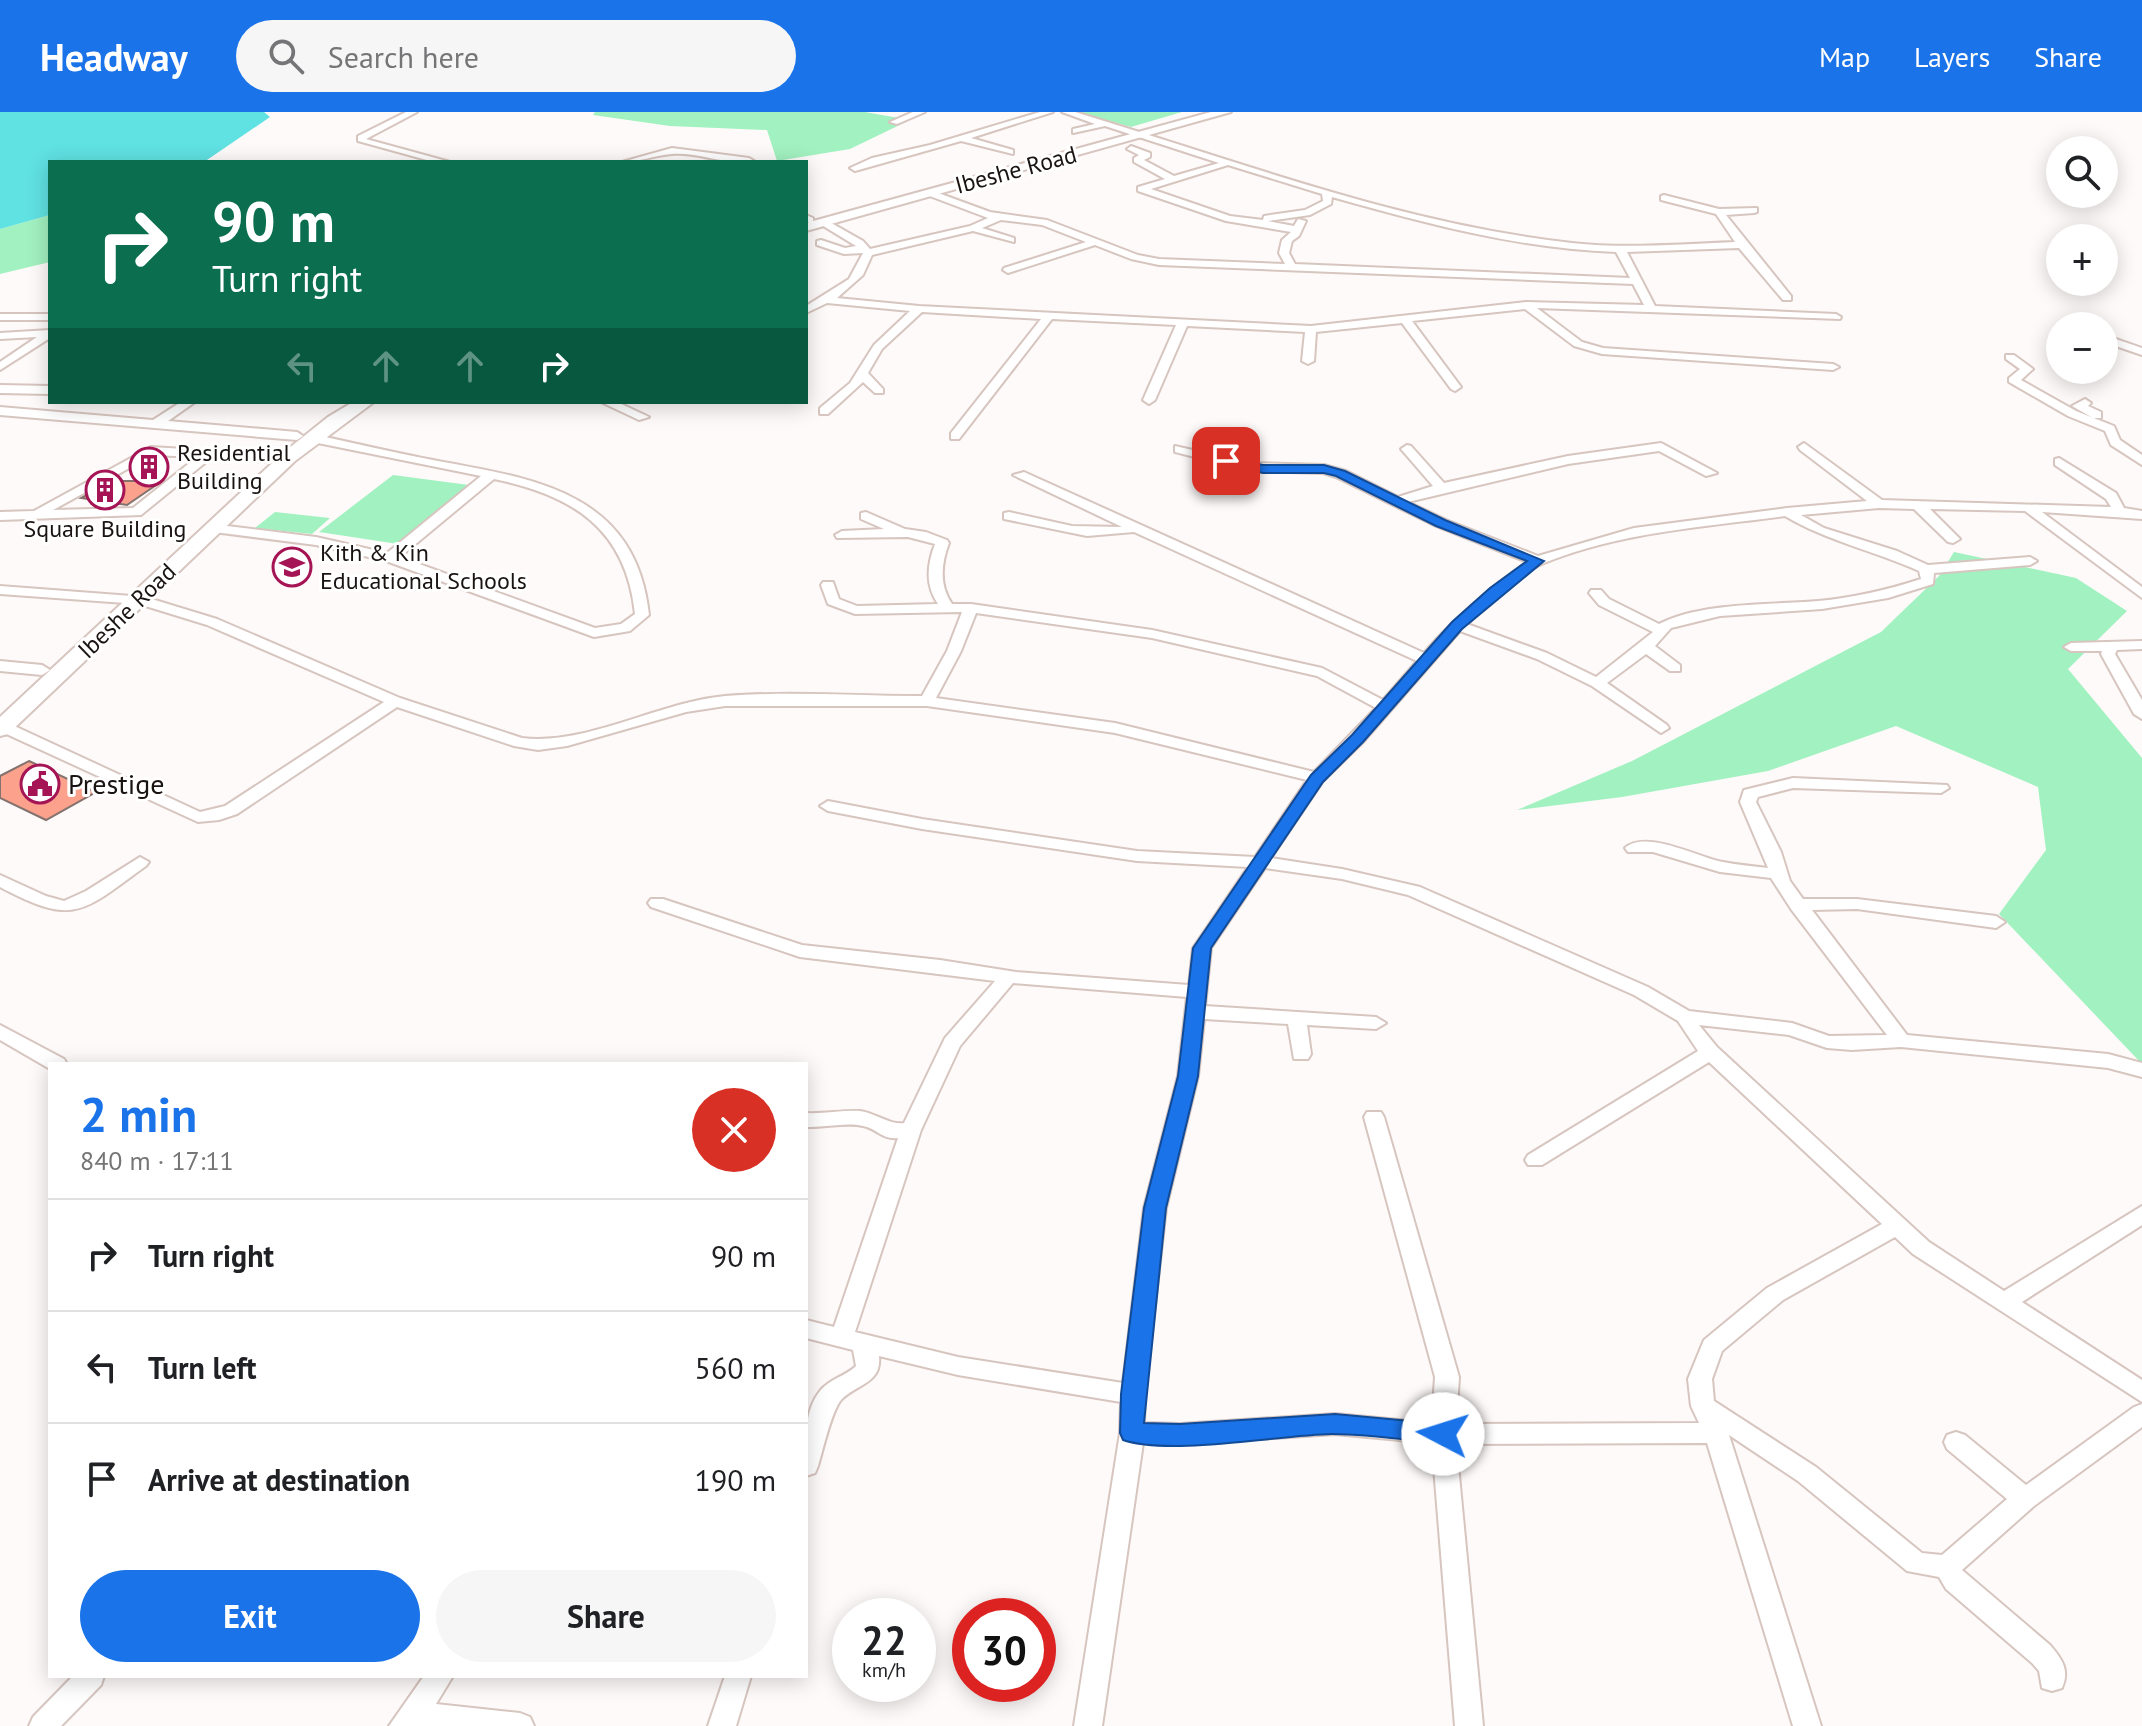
<!DOCTYPE html>
<html lang="en">
<head>
<meta charset="utf-8">
<style>
	:root { --surface:#fff; --page:#f6f6f6; --text:#202124; --muted:#757577; --line:#e0e0e0; --accent:#1a73e8 }
	body { margin:0; font-family:"PT Sans",sans-serif; background:var(--page); color:var(--text); height:100vh; display:flex; flex-direction:column; font-size:30px; white-space:nowrap }
	* { box-sizing:border-box; margin:0 }
	p { font-size:26px; color:var(--muted) }
	.icon { flex:none; width:44px; height:44px; fill:none; stroke:currentColor; stroke-width:2; stroke-linecap:round; stroke-linejoin:round }
	.map { position:relative; flex:1; overflow:hidden }
	.details { position:absolute; left:48px; top:950px; width:760px; height:616px; display:flex; flex-direction:column; background:var(--surface); border-radius:0px; box-shadow:0 4px 20px #0003 }
	.details>* { flex:none }
	.banner { position:absolute; left:48px; top:48px; width:760px; height:244px; border-radius:0px; box-shadow:0 4px 20px #0003; background:#0b6e4f; color:#fff; overflow:hidden }
	.tools { position:absolute; left:2046px; top:24px; display:grid; gap:16px }
	.tools a { display:grid; place-items:center; width:72px; height:72px; border-radius:50%; background:var(--surface); box-shadow:0 4px 20px #0003; font-size:40px }
	.speed { position:absolute; left:832px; top:1486px; display:flex; gap:16px; font-size:40px; font-weight:700; text-align:center }
	.speed>* { display:grid; place-content:center; width:104px; height:104px; border-radius:50%; background:var(--surface); box-shadow:0 4px 20px #0003; line-height:1 }
	.speed small { font-size:20px; font-weight:400 }
	.speed .limit { border:12px solid #d22; background:#fff; color:#111 }
	.pin { position:absolute; display:grid; place-items:center; width:68px; height:68px; color:#fff; margin:-34px; border-radius:16px; box-shadow:0 4px 12px #0006 }
	.me { position:absolute; width:88px; margin:-44px; rotate:275deg; stroke-linejoin:round; filter:drop-shadow(0 0 6px #0008) }
	.turn { display:flex; align-items:center; gap:28px; height:168px; padding:0 32px; font-size:36px }
	.turn .icon { width:104px; height:104px; stroke-width:2.5 }
	.turn b { display:block; font-size:56px; line-height:68px }
	.lanes { display:flex; align-items:center; height:76px; padding:0 32px; background:#0003; justify-content:center; gap:40px; direction:ltr }
	.lanes .off { opacity:.35 }
	.round { display:grid; place-items:center; flex:none; width:84px; height:84px; border-radius:42px; background:var(--page) }
	.overview { display:flex; align-items:center; justify-content:space-between; height:136px; padding:0 32px }
	h1 { font-size:48px; font-weight:700; line-height:60px; color:var(--accent) }
	.cta { display:flex; gap:16px; margin-top:auto; padding:16px 32px }
	.cta a { flex:1; height:92px; border-radius:48px; background:var(--accent); color:#fff; font-size:32px; font-weight:700; line-height:92px; text-align:center }
	.cta a+a { background:var(--page); color:var(--text) }
	ul { padding:0; list-style:none }
	li { display:flex; align-items:center; gap:24px; height:112px; padding:0 32px; border-top:2px solid var(--line) }
	li div { flex:1 }
	li b { display:block; font-size:30px }
	li em { font-style:normal }
	header { display:flex; align-items:center; gap:48px; box-sizing:border-box; height:112px; padding:0 40px; background:var(--accent); color:#fff }
	header strong { font-size:38px }
	nav { display:flex; gap:44px; margin-inline-start:auto; font-size:28px }
	.search { width:560px; height:72px; background:var(--page); display:flex; align-items:center; gap:20px; box-sizing:border-box; padding:0 28px; border-radius:44px; color:var(--muted); font-size:30px }
	.map>svg:first-child { display:block }
</style>
</head>
<body>
<header>
<strong>Headway</strong>
<div class="search"><svg class="icon" aria-label="search" viewBox="0 0 24 24"><circle cx="10" cy="10" r="6"/><path d="M15 15l6 6"/></svg>Search here</div>
<nav><a>Map</a><a>Layers</a><a>Share</a></nav>
</header>
<div class="map">
<svg width="2142" height="1614" viewBox="0 0 2142 1614">
	<rect width="100%" height="100%" fill="#fefaf9"/>
	<!-- green -->
	<g fill="#a2f1c0">
		<polygon points="595,0 865,0 910,8 850,37 777,49 767,18 670,14 593,3"/>
		<polygon points="1077,0 1182,0 1131,15"/>
		<polygon points="50,103 50,150 0,162 0,117"/>
		<polygon points="393,363 469,373 398,432 319,420"/>
		<polygon points="275,400 330,406 312,422 255,416"/>
		<polygon points="1954,440 2076,466 2127,499 2068,557 2142,646 2142,952 1999,802 2046,738 2038,675 1896,614 1768,659 1622,685 1517,698 1632,649 1881,520 1939,464"/>
	</g>
	<!-- water -->
	<polygon fill="#60e1e2" points="0,0 264,0 270,5 204,50 50,50 50,103 0,117"/>
	<!-- building -->
	<g fill="#fca18c" stroke="#83726e" stroke-width="2">
		<polygon points="112,369 162,369 127,393 81,386"/>
		<polygon points="29,649 96,680 46,708 0,686 0,664"/>
	</g>
	<g fill="none" stroke-linecap="round" stroke-linejoin="round">
		<!-- minor casing -->
		<g stroke="#d7c5bf" stroke-width="4">
			<g id="minor">
				<polygon points="406,0 417,0 366,27 450,50 434,50 358,29 358,24"/>
				<polygon points="913,0 925,0 897,12 890,10"/>
				<polygon points="1040,0 1053,0 971,26 1013,38 1013,42 961,29 855,59 850,56 872,46 930,33"/>
				<path d="M1062,0H1075C1238,49 1401,112 1572,131C1626,137 1681,132 1735,130L1716,102L1661,88V84L1664,83L1719,97L1757,96V100L1754,101L1726,103L1791,184V188H1783L1739,136L1627,140L1655,194L1836,202L1841,205L1840,207L1537,196L1582,230L1603,236L1833,252L1839,255L1833,258L1602,242L1574,234L1525,197L1412,209L1461,275L1455,279L1451,277L1402,211L1316,220L1314,249L1308,252L1302,249L1305,220L1187,214L1155,288L1149,292L1143,288L1176,213L1052,207L959,327H951V321L1041,207L922,200L882,237L868,261L883,277V281H875L863,270L828,302H820V296L850,271L874,233L910,199L827,191L806,201V194L849,167L863,141L844,142L817,133V129L821,128L845,136L856,134L820,112V108H826L863,129L870,137L970,114L988,106L927,83L925,81L930,78L990,100L1047,108L1138,143L1159,147L1285,152L1279,141L1282,128L1291,120L1226,109L1138,79V75L1165,67L1134,50V46L1139,43L1127,37L1131,34L1150,41V45L1144,48L1174,64L1219,51L1105,14L1073,21V17L1095,12ZM1228,53L1322,82L1323,89L1305,98L1264,104L1263,108L1230,104L1151,77ZM1332,85C1424,111 1520,137 1616,140L1630,166L1295,152L1289,141L1292,129L1299,124L1306,109L1298,107L1294,114L1268,109L1310,103L1331,92ZM1001,108L1042,113L1086,130L1004,156L1003,158L1008,161L1095,133L1131,147L1159,153L1633,172L1644,193L1526,190L1311,214L919,194L837,186L863,163L872,143L973,119L1014,130V126L982,116Z"/>
				<path d="M672,36L749,46L754,49C727,54 699,40 672,42C655,43 640,50 622,50Z"/>
				<polygon points="806,103 813,106 813,110 806,110"/>
				<rect x="0" y="202" width="50" height="6"/>
				<polygon points="2070,210 2078,212 2079,214 2065,214"/>
				<polygon points="50,218 50,226 0,258 0,250 37,225 0,227 0,221"/>
				<polygon points="2104,223 2142,236 2142,243 2104,230"/>
				<polygon points="2006,243 2014,243 2033,257 2021,268 2076,299 2114,314 2120,328 2142,343 2142,353 2111,333 2105,319 2068,304 2009,270 2009,266 2020,257 2006,247"/>
				<polygon points="0,273 50,274 50,282 0,281"/>
				<polygon points="2085,287 2091,291 2088,294 2101,300 2101,306 2093,306 2072,294"/>
				<polygon points="181,290 195,290 168,309 297,320 303,324 297,328 0,303 0,295 153,308"/>
				<polygon points="601,290 617,290 649,305 639,308"/>
				<path d="M312,322C354,331 396,341 438,349C538,367 636,382 649,503L630,519L594,525L386,449L316,433L206,419L204,416L211,412L316,425L387,441L481,364L308,329V323ZM494,367C572,383 626,416 635,502L621,512L595,516L400,445Z"/>
				<path d="M1661,331L1717,361L1706,364L1659,339L1568,352L1408,390L1446,408L1538,444L1634,416L1787,396L1867,389L1800,338L1798,335L1804,331L1882,388L2111,395L2106,387L2055,353V347L2059,346L2116,381L2124,396L2142,399V407L2042,400L2142,475V486L2025,399L1930,397L1960,427L1953,431L1948,430L1914,397L1879,396L1801,403L1824,416L1897,439L1928,453L2030,445L2037,449L2030,453L1934,461L1933,472L1888,486L1822,497L1720,504L1671,516L1655,534L1680,553V559H1670L1646,542L1607,571L1667,613L1669,616L1661,621L1592,574L1537,547L1460,519L1364,629L1323,669L1271,746L1342,757L1420,775L1648,875L1689,899L1792,911L1829,924L1887,923L1791,797L1771,766L1720,760L1653,740H1628L1625,736C1646,717 1699,746 1723,750C1738,753 1753,754 1768,756L1740,690L1744,678L1793,666L1947,673L1949,676L1941,681L1793,676L1758,685L1756,690L1781,740L1790,769L1803,787H1857L1996,804L2005,810L1996,816L1857,797L1812,798L1907,923L2108,942L2142,951V965L2108,956L1901,935L1852,938L1827,936L1789,923L1699,913L1717,935L1929,1130L2004,1179L2142,1094V1113L2022,1190L2142,1268V1290L1913,1142L1895,1125L1783,1188L1722,1239L1712,1267L1714,1289L1816,1355L1922,1441L1942,1443L2007,1387L1947,1337L1944,1330L1947,1323L1956,1320L1965,1323L2026,1373L2134,1295L2142,1292V1315L2034,1394L1962,1458L2050,1533C2062,1547 2070,1558 2062,1576L2052,1579L2042,1576L2039,1559L2032,1551L1946,1477L1939,1465L1907,1459L1798,1369L1729,1323L1821,1614H1793L1707,1331L1456,1332L1483,1614H1455L1432,1331L1335,1322L1180,1332L1143,1331L1102,1614H1074L1120,1321L1121,1290L958,1263L879,1244C882,1272 856,1272 841,1288C831,1300 823,1338 818,1354L815,1361L806,1364C806,1337 802,1301 820,1279C829,1267 846,1264 856,1254L853,1238L806,1226V1208L834,1215L898,1026C882,1028 878,1017 863,1014C845,1010 825,1016 806,1015V1001C824,1002 842,998 860,999C876,1001 888,1013 904,1011L945,926L995,869L800,845L651,795L648,791L651,787H663L802,833L940,848L1016,860L1189,873L1193,836L1248,755L1137,749L922,717L828,699L820,694L828,689L922,707L1137,739L1255,745L1307,668L1115,621L927,594H725L686,600L567,634L538,638L514,634L397,595L237,702L219,708L198,710L0,619V611L10,612L200,700L225,694L384,590L207,513L139,492L0,482V474L145,485L217,507L400,586L522,626C586,634 659,590 725,584C789,579 858,584 922,584L947,539L962,500L855,502L828,492L821,473L823,470H833L839,487L857,494L938,492C925,473 927,453 935,432L908,425L837,426L835,423L842,419L884,417L861,407V401L866,400L905,417L926,420L947,428L949,431C941,452 939,473 952,492H971L1152,518L1322,556L1383,588L1417,549L1134,420L1087,424L1004,407V401L1009,400L1072,414L1122,415L1013,363L1024,360L1424,541C1455,506 1489,477 1527,450L1436,414L1336,365L1323,361L1250,359L1175,340V334L1250,351L1324,353L1346,359L1398,385L1433,374L1401,337L1407,333L1411,334L1444,371L1568,344ZM1785,404C1827,429 1875,439 1919,459L1921,467C1887,478 1853,486 1818,489C1771,493 1701,490 1659,512L1609,487L1601,478H1591L1589,481L1599,493L1653,520L1596,565L1547,541L1467,512C1490,491 1516,463 1544,451C1620,420 1704,415 1785,404ZM976,501L1152,526L1317,564L1376,596L1314,660L1115,611L936,586L961,539ZM1265,756L1342,767L1408,783L1634,883L1678,909L1698,939L1528,1043L1525,1048L1528,1053H1542L1709,950L1882,1112L1767,1176L1704,1228L1688,1267L1691,1294L1699,1311L1456,1312L1459,1265L1384,1005L1381,1000H1367L1364,1005L1435,1265L1432,1311L1335,1302L1180,1312L1144,1311L1145,1282L1166,1096L1198,964L1204,907L1288,912L1294,947H1308L1311,942L1307,913L1376,917L1386,911L1376,905L1205,894L1211,836ZM1013,871L1187,885L1178,964L1144,1096L1123,1271L958,1245L855,1220L921,1018L960,934Z"/>
				<path d="M151,335L270,342L276,346L270,350L211,346L141,403L0,408V400L34,399ZM153,343L197,345L133,396L53,398Z"/>
				<polygon points="2142,529 2142,537 2117,538 2115,542 2142,588 2142,607 2134,602 2101,542 2102,539 2071,539 2064,535 2071,531"/>
				<polygon points="0,549 42,553 50,558 42,563 0,559"/>
				<path d="M140,745L149,750L146,754C82,800 75,815 0,775V763L46,784L64,789L86,779Z"/>
				<polygon points="0,913 64,947 67,952 50,952 50,957 0,928"/>
				<polygon points="73,1564 104,1564 101,1573 61,1614 29,1614 33,1605"/>
				<polygon points="424,1564 453,1564 436,1592 520,1601 530,1605 534,1614 389,1614"/>
				<polygon points="725,1564 751,1564 736,1614 708,1614"/>
			</g>
		</g>
		<!-- secondary casing -->
		<g stroke="#d7c5bf" stroke-width="4">
			<g id="secondary">
				<polygon points="1211,0 1231,0 806,119 806,111"/>
				<polygon points="353,290 374,290 295,349 8,622 0,624 0,605 283,341 328,305"/>
			</g>
		</g>
		<!-- minor -->
		<use href="#minor" fill="#fff" fill-rule="evenodd"/>
		<!-- secondary -->
		<use href="#secondary" fill="#fff" fill-rule="evenodd"/>
	</g>
	<!-- route -->
	<path fill="#1a73e8" stroke="#114b97" stroke-width="2" d="M1226,345L1263,353H1324L1345,359L1445,408L1544,449L1462,517L1363,630L1323,670L1211,836L1198,964L1166,1096L1144,1311L1180,1312L1335,1302L1443,1312L1452,1315L1455,1322L1452,1329L1443,1332C1407,1328 1369,1322 1332,1322C1279,1323 1170,1344 1123,1328L1120,1321L1121,1282L1144,1096L1178,964L1193,836L1311,663L1352,623L1452,510L1490,476L1527,449L1436,414L1336,364L1324,361H1263L1221,352L1220,349Z"/>
	<!-- icons -->
	<defs>
		<g id="building-ring" transform="scale(2)"><circle r="9.5" fill="#fff" stroke="#a51454" stroke-width="1.5"/><path d="M-4-6H4V6H1V3H-1V6H-4ZM-2.5-4.3h1.7v1.8h-1.7ZM.8-4.3h1.7v1.8H.8ZM-2.5-1h1.7V.8h-1.7ZM.8-1h1.7V.8H.8Z" fill="#a51454"/></g>
		<g id="school-ring" transform="scale(2)"><circle r="9.5" fill="#fff" stroke="#a51454" stroke-width="1.5"/><path d="M0-5L7-2L0 1L-7-2ZM-4 1L0 2.5L4 1V4Q0 6-4 4Z" fill="#a51454"/></g>
		<g id="civic-ring" transform="scale(2)"><circle r="9.5" fill="#fff" stroke="#a51454" stroke-width="1.5"/><path d="M-.6-6.5H3V-4.5H.6V-3L4-1V1h2V6H-6V1h2V-1L-.6-3ZM-1.2 2.5V6h2.4V2.5Z" fill="#a51454"/></g>
	</defs>
	<g fill-rule="evenodd">
		<use href="#building-ring" x="149" y="355"/>
		<use href="#building-ring" x="105" y="378"/>
		<use href="#school-ring" x="292" y="455"/>
		<use href="#civic-ring" x="40" y="672"/>
	</g>
	<g text-anchor="middle" stroke-width="6" stroke-linejoin="round" paint-order="stroke">
		<!-- far-street labels -->
		<g font-size="24" fill="#191311" stroke="#fff">
			<text transform="translate(1016 58) rotate(-15)" y="8">Ibeshe Road</text>
			<text transform="translate(127 499) rotate(-44)" y="8">Ibeshe Road</text>
		</g>
		<!-- far-poi labels -->
		<g font-size="24" fill="#191311" stroke="#fff" text-anchor="start">
			<text x="177" y="349">Residential<tspan x="177" dy="28">Building</tspan></text>
			<text x="105" y="425" text-anchor="middle">Square Building</text>
			<text x="320" y="449">Kith &amp; Kin<tspan x="320" dy="28">Educational Schools</tspan></text>
		</g>
		<!-- poi labels -->
		<g font-size="28" fill="#191311" stroke="#fff" text-anchor="start">
			<text x="68" y="682">Prestige</text>
		</g>
	</g>
</svg>
<div class="tools">
<a><svg class="icon" aria-label="search" viewBox="0 0 24 24"><circle cx="10" cy="10" r="6"/><path d="M15 15l6 6"/></svg></a>
<a>+</a>
<a>−</a>
</div>
<div class="speed"><div>22<small>km/h</small></div><div class="limit">30</div></div>
<div class="pin" style="left:1226px;top:349px;background:#d93025"><svg class="icon" aria-label="arrive" viewBox="0 0 24 24"><path d="M6 21V4h12l-3 4 3 4H6"/></svg></div>
<svg class="me" style="left:1443px;top:1322px" viewBox="-20 -20 40 40"><circle r="19" fill="#fff"/><path d="M0-13L10 11 0 6-10 11z" fill="#1a73e8"/></svg>
<div class="banner">
<div class="turn"><svg class="icon" aria-label="right" viewBox="0 0 24 24"><path d="M7 20v-9h11M14 6l5 5-5 5"/></svg><div><b>90 m</b>Turn right</div></div>
<div class="lanes"><svg class="icon off" aria-label="left" viewBox="0 0 24 24"><path d="M17 20v-9H6M10 6l-5 5 5 5"/></svg><svg class="icon off" aria-label="ahead" viewBox="0 0 24 24"><path d="M12 20V5M6 11l6-6 6 6"/></svg><svg class="icon off" aria-label="ahead" viewBox="0 0 24 24"><path d="M12 20V5M6 11l6-6 6 6"/></svg><svg class="icon" aria-label="right" viewBox="0 0 24 24"><path d="M7 20v-9h11M14 6l5 5-5 5"/></svg></div>
</div>
<section class="details">
<div class="overview"><div><h1>2 min</h1><p>840 m · 17:11</p></div><a class="round" style="background:#d93025;color:#fff"><svg class="icon" aria-label="close" viewBox="0 0 24 24"><path d="M6 6l12 12M18 6L6 18"/></svg></a></div>
<ul>
<li><svg class="icon" aria-label="right" viewBox="0 0 24 24"><path d="M7 20v-9h11M14 6l5 5-5 5"/></svg><div><b>Turn right</b></div><em>90 m</em></li>
<li><svg class="icon" aria-label="left" viewBox="0 0 24 24"><path d="M17 20v-9H6M10 6l-5 5 5 5"/></svg><div><b>Turn left</b></div><em>560 m</em></li>
<li><svg class="icon" aria-label="arrive" viewBox="0 0 24 24"><path d="M6 21V4h12l-3 4 3 4H6"/></svg><div><b>Arrive at destination</b></div><em>190 m</em></li>
</ul>
<div class="cta"><a>Exit</a><a>Share</a></div>
</section>
</div>
</body>
</html>
